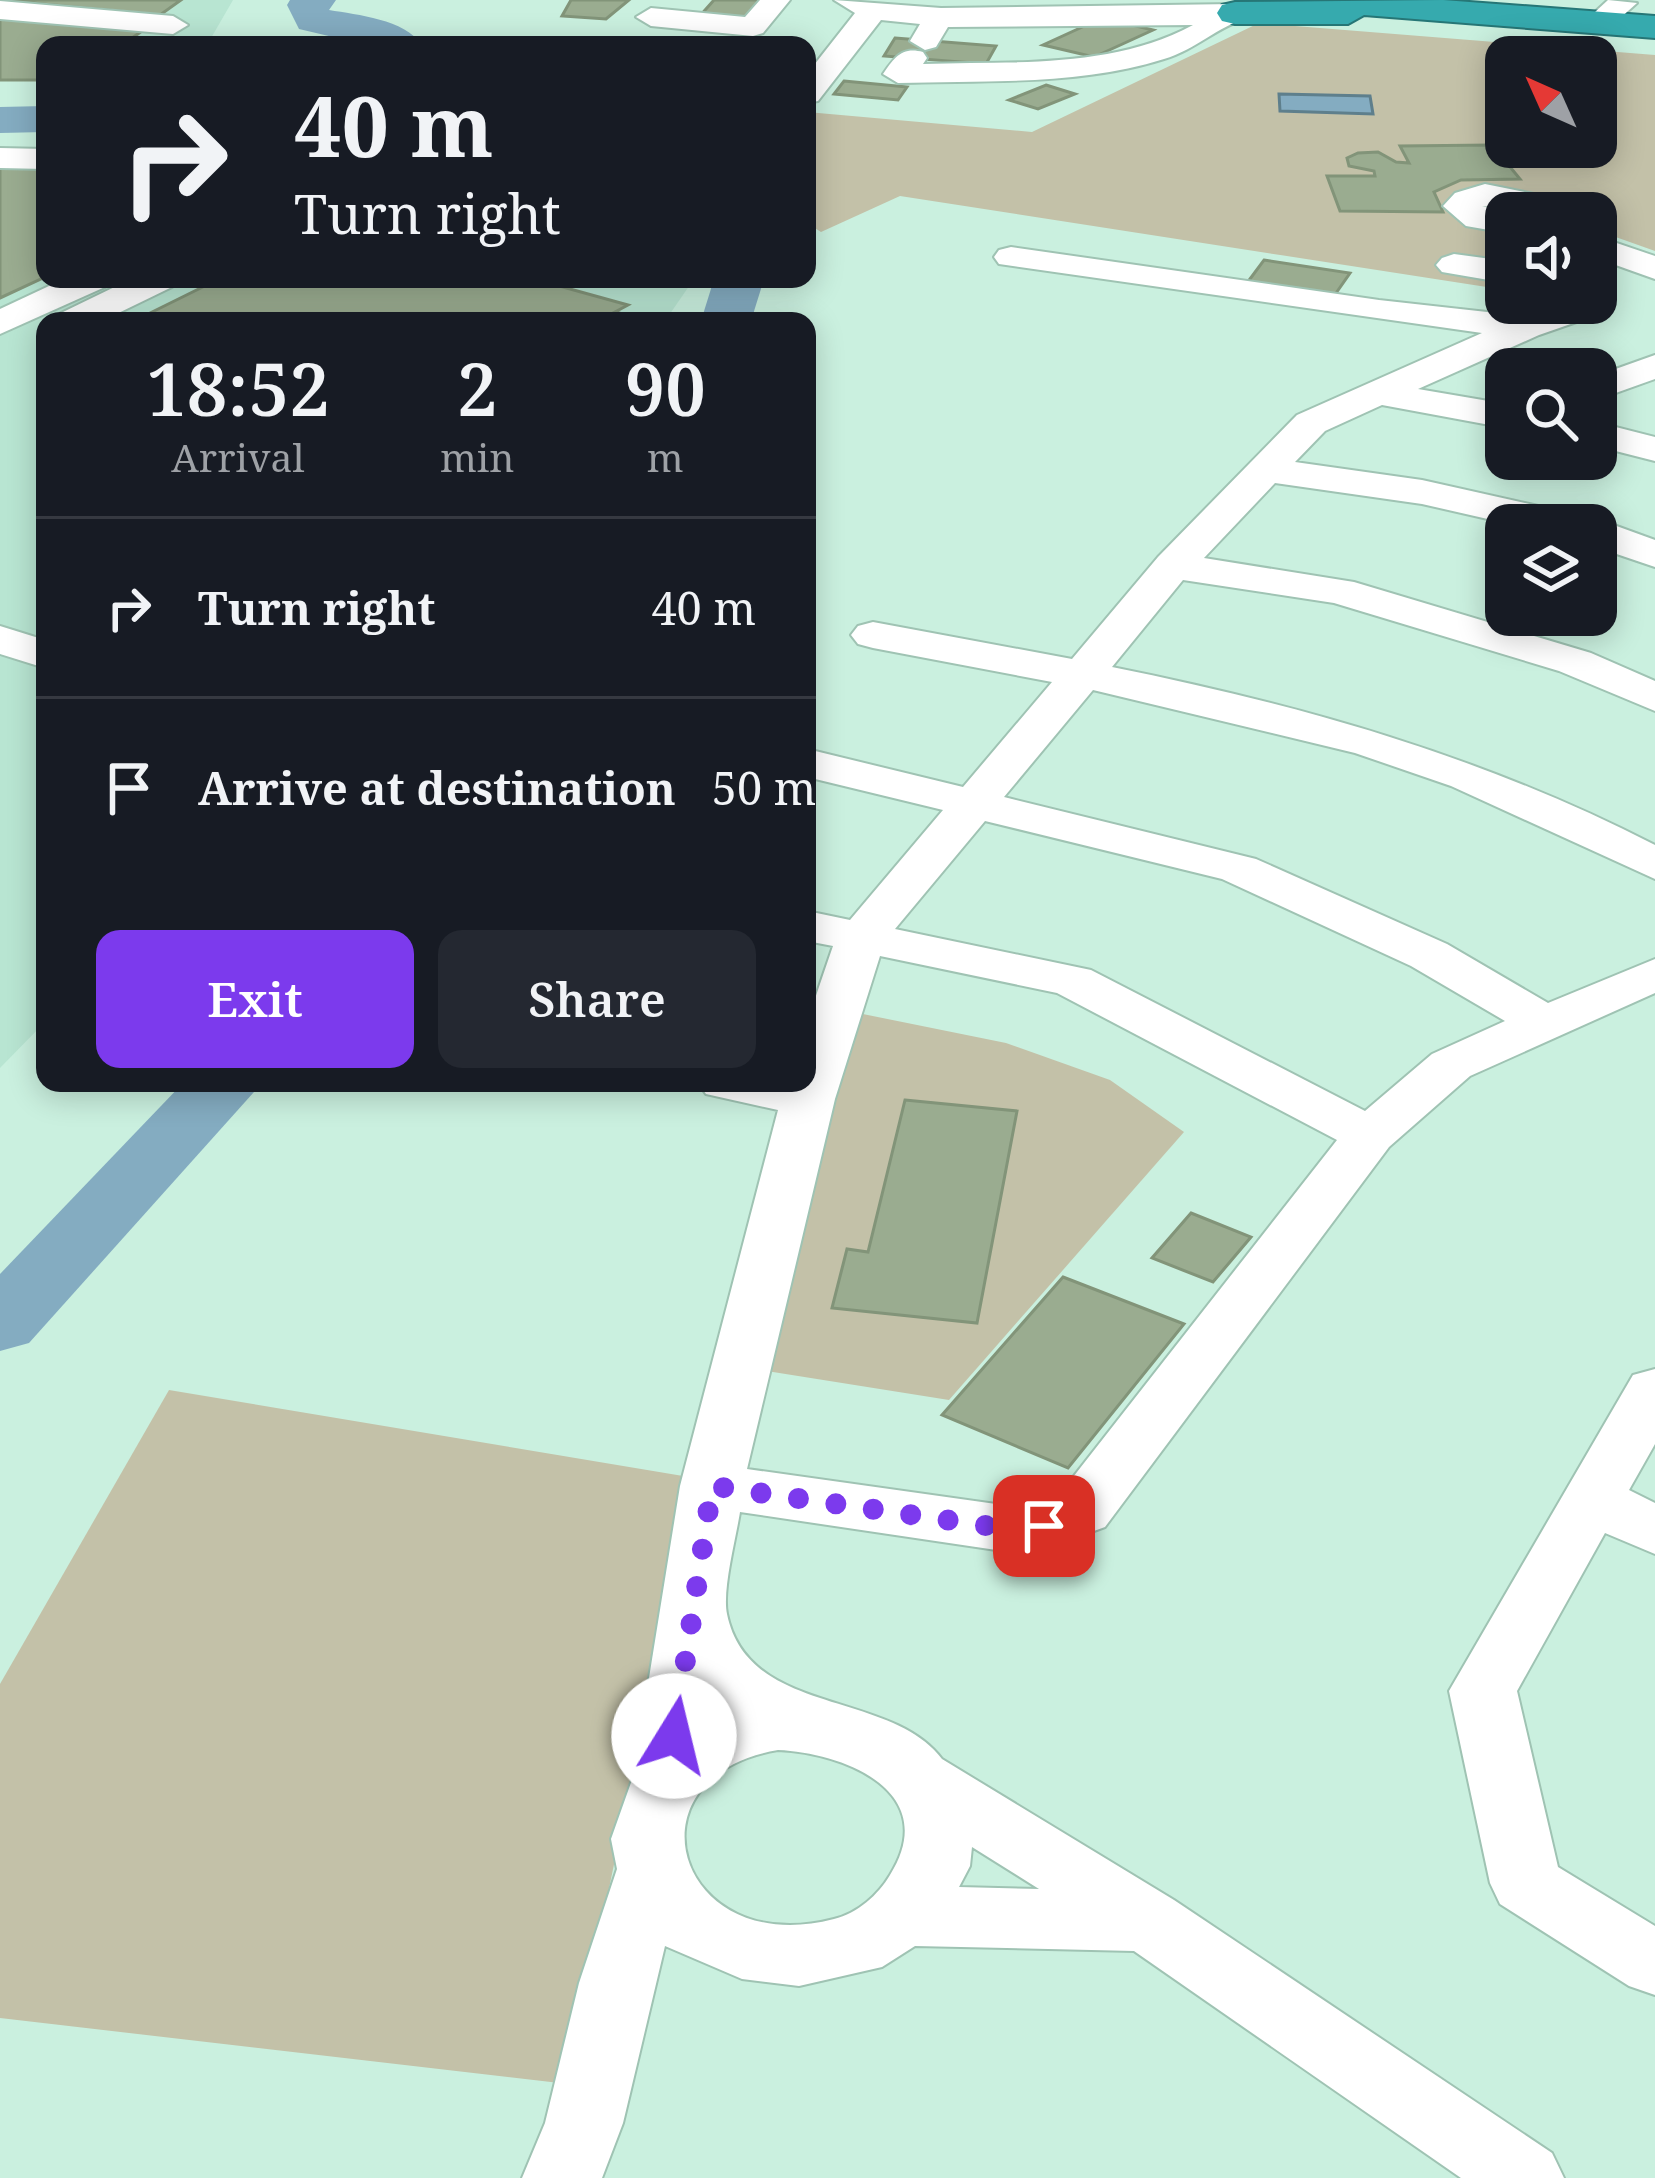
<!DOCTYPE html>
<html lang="en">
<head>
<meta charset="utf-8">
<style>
	:root { --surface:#171b24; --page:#242831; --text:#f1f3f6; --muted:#9ea1a6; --line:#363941; --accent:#7c3aed }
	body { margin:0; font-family:"Noto Serif",serif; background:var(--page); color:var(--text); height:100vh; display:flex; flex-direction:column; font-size:45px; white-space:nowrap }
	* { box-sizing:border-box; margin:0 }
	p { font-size:39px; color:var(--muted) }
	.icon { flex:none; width:66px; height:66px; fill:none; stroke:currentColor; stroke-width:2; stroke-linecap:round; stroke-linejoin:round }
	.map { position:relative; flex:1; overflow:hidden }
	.drawer { position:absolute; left:36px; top:312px; width:780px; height:780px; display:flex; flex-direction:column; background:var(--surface); border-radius:24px; box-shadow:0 6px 30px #0003 }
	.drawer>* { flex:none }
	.hud { position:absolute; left:36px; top:36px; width:780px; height:252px; border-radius:24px; box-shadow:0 6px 30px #0003; background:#171b24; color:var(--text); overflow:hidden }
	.needle { width:78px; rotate:315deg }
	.controls { position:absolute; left:1485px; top:36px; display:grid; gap:24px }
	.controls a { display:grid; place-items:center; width:132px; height:132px; border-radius:24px; background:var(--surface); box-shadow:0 6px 30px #0003; font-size:60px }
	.pin { position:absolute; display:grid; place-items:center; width:102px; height:102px; color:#fff; margin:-51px; border-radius:24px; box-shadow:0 6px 18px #0006 }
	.me { position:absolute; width:132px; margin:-66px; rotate:9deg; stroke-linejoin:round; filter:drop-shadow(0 0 9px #0008) }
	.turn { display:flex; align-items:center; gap:42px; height:252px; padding:0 60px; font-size:54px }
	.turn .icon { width:156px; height:156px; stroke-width:2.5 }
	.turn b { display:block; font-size:84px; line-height:102px }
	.eta { display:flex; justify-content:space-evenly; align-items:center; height:204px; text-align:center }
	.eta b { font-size:72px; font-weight:600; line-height:84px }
	.cta { display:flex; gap:24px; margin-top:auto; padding:24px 60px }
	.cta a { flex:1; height:138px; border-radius:24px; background:var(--accent); color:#fff; font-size:48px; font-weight:600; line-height:138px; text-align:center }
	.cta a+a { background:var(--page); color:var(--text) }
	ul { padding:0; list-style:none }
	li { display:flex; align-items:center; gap:36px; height:180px; padding:0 60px; border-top:3px solid var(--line) }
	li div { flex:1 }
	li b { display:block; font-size:45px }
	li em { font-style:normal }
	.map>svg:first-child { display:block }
</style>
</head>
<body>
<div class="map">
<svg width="1655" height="2178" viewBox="0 0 1655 2178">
	<rect width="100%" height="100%" fill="#caf0df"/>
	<!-- built -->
	<g fill="#b8e5d2">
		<polygon points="0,0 233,0 207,45 45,45 0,80"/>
		<polygon points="45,154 45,279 694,279 665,321 45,321 45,1022 0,1068 0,156"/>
	</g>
	<!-- green -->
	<g fill="#c3c1a8" fill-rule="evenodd">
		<path d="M1259,23L1655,55V251L1596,230V213H1506V290L900,196L821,232L807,223V112L1032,132ZM1506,57H1596V147H1506Z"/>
		<polygon points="848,1011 1006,1043 1110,1080 1184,1132 949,1400 754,1369"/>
		<polygon points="169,1390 695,1478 568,2084 0,2018 0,1684"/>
	</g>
	<!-- water -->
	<polygon fill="#84acc1" stroke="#5e7f8c" stroke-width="3" points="1279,94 1370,96 1373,114 1280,111"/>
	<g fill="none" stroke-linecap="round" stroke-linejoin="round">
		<!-- river -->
		<g fill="#84acc1" fill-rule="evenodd">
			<path d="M290,0H336L329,10C358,15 404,19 422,45H367L299,29L287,5Z"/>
			<polygon points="45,106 45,132 0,133 0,107"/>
			<polygon points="714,279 764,279 751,321 701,321"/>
			<polygon points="183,1083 262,1083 29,1343 0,1351 0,1274"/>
		</g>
	</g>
	<!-- building -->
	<g fill="#9aac90" stroke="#829479" stroke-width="3">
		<polygon points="0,0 181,0 160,15"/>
		<polygon points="571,0 629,0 606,19 562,16"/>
		<polygon points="714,0 766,0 747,22 698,18"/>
		<polygon points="0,18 142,31 122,45 45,45 45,80 0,80"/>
		<polygon points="1102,18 1153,30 1094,57 1043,45"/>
		<polygon points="895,38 996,46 986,64 884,56"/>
		<polygon points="844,81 907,87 898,100 834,94"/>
		<polygon points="1046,85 1075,94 1038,109 1009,100"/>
		<polygon points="1492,145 1520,179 1461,180 1434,192 1443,212 1340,211 1327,176 1375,176 1374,171 1349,166 1347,158 1358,153 1378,152 1396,162 1409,163 1400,146"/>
		<polygon points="0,162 45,164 45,277 0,298"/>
		<polygon points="1264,260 1350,273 1334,296 1247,283"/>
		<polygon points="219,279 534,279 628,305 615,312 627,315 624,321 161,321 146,315"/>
		<polygon points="905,1100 1017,1111 977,1323 832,1308 847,1249 868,1252"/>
		<polygon points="1191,1213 1251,1237 1213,1282 1152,1258"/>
		<polygon points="1063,1277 1184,1324 1068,1468 942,1415"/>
	</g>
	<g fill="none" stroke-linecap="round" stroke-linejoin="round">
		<!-- minor casing -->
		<g stroke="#9fc3b3" stroke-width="4">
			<g id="minor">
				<polygon points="760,0 790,0 763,33 753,36 651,26 636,17 651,8 745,17"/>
				<path d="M834,0L941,8L1235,4L1250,13L1245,19C1219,26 1195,50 1164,59C1079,86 987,80 898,83L883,74C894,58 902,46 923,52L927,58L923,64C1014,61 1111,69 1193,25L948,27L936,47L925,50L910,41L920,24L881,20L818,101L807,103V74L855,13Z"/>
				<polygon points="1608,0 1637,3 1608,29 1588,29 1583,23"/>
				<polygon points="0,1 173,16 188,25 173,34 0,19"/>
				<polygon points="0,148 45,149 45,169 0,168"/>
				<polygon points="1485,184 1544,196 1554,213 1482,206 1507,213 1506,233 1466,226 1443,206 1455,193"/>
				<polygon points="1596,236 1655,256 1655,279 1596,258"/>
				<path d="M1011,247L1379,300L1523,316L1560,303H1596V292L1608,295L1613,303L1608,311L1539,335L1418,389L1506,404V428L1382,405L1325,431L1295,462L1422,480L1583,516L1587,523L1611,524L1655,540V567L1596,547V525H1514L1422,504L1275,483L1204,558L1354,582L1591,653L1655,681V711L1559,671L1334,603L1183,580L1112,667C1301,705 1482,756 1655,845V879L1451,786L1355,753L1093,690L1004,797L1256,859L1447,944L1548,1003L1655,959V993L1470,1076L1389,1147L1105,1527L1044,1549L1003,1551L740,1512C736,1538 722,1590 727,1614C748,1717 890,1689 942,1759L1174,1900L1552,2153L1564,2178H1461L1134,1951L915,1946L882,1967L799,1986L742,1979L665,1946L623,2123L602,2178H522L545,2123L579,1983L617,1869L611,1839L633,1777L680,1486L778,1110L706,1094L698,1083H807V1022L833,946L807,941V911L850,920L943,810L807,777V749L963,787L1052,682L873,648L858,644L851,635L858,626L873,622L1072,659L1158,557L1297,415L1482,333L999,264L994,257L999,250ZM985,821L1222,879L1411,966L1505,1021L1432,1054L1365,1111L1091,970L895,929ZM880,956L1057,993L1337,1140L1059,1495L1038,1503L1003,1505L747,1469L835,1099ZM713,1702L723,1710L712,1713ZM778,1750C845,1753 942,1792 890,1875C878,1895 858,1913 834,1919C677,1960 621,1777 778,1750ZM972,1847L1039,1889L959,1887L970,1866Z"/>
				<polygon points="1454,254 1506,261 1506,283 1442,272 1436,265 1442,258"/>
				<polygon points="64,279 110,279 105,287 0,334 0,309"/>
				<polygon points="131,279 177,279 172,287 102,321 56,321 61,313"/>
				<polygon points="1655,355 1655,379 1596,400 1596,376"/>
				<polygon points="1596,422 1655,437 1655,461 1596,446"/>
				<polygon points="0,626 45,640 45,668 0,654"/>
				<polygon points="1655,1369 1655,1444 1629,1490 1655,1503 1655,1554 1605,1533 1517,1691 1558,1867 1655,1926 1655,1995 1629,1986 1500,1904 1490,1883 1449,1691 1633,1375"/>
			</g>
		</g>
		<!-- highway casing -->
		<g stroke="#267676" stroke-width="4">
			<polygon id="highway" points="1443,0 1655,16 1655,38 1364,15 1348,24 1235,24 1222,21 1217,13 1222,5 1235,2"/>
		</g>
		<!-- minor -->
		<use href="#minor" fill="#fff" fill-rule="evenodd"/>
		<!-- highway -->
		<use href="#highway" fill="#36aaae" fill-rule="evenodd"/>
	</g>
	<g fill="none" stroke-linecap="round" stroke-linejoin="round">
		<!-- route -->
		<polyline stroke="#7c3aed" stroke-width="21" stroke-dasharray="0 37.8" points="674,1736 712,1486 1003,1528 1044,1526"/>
	</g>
</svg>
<div class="controls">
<a><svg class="needle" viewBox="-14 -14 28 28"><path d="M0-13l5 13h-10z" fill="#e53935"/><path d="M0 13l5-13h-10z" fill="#9ea1a6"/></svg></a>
<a><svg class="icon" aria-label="sound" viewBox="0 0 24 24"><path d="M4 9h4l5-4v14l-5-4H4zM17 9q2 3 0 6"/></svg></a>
<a><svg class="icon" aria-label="search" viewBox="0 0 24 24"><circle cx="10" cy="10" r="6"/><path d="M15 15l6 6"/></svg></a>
<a><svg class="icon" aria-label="layers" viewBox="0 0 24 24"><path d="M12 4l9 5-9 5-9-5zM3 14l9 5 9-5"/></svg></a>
</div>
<div class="pin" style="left:1044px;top:1526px;background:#d93025"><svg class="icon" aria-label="arrive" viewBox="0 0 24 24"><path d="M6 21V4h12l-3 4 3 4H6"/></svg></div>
<svg class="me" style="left:674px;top:1736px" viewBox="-20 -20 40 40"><circle r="19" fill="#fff"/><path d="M0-13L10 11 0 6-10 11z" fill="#7c3aed"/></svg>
<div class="hud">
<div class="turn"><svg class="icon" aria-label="right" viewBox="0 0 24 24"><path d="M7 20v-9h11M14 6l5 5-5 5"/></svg><div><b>40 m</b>Turn right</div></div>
</div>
<section class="drawer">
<div class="eta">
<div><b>18:52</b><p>Arrival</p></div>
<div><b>2</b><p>min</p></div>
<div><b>90</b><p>m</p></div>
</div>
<ul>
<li><svg class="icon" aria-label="right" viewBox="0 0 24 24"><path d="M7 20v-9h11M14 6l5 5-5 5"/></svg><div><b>Turn right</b></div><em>40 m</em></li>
<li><svg class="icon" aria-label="arrive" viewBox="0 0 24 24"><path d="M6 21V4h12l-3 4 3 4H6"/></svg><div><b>Arrive at destination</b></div><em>50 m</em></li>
</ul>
<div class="cta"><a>Exit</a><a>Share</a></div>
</section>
</div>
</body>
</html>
